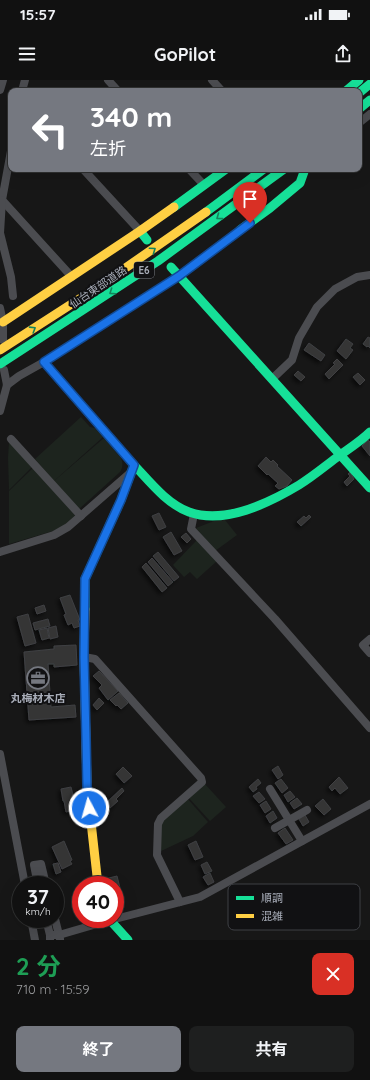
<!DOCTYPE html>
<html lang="ja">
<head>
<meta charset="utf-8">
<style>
	:root { --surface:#111; --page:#1e1f1f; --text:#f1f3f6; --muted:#9c9d9f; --line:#303131; --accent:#757880 }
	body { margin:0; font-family:Quicksand,"Noto Sans JP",sans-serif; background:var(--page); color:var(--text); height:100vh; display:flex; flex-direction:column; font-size:15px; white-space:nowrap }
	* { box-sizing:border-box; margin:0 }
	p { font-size:13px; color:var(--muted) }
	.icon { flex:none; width:22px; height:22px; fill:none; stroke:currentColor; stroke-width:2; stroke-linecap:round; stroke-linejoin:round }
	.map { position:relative; height:860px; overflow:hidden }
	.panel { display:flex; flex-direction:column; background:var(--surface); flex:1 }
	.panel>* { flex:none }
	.hud { position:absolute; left:8px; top:8px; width:354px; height:84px; border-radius:8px; box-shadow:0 4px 16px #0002,0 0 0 1px var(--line); background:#757880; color:#fff; overflow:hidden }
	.speed { position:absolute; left:12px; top:796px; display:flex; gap:8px; font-size:20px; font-weight:700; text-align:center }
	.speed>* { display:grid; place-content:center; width:52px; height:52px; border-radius:50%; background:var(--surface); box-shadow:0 4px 16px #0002,0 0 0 1px var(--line); line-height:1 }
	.speed small { font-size:10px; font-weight:400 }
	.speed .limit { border:6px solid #d22; background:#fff; color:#111 }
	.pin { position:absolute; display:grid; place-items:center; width:34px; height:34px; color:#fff; margin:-41px -17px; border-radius:50% 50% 50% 0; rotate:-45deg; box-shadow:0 0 4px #0007 }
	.pin .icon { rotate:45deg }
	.me { position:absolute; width:44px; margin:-22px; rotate:354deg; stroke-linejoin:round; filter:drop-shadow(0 0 3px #0008) }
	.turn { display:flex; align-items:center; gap:14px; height:84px; padding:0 16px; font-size:18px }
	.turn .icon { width:52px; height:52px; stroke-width:2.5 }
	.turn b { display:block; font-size:28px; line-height:34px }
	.round { display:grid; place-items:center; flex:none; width:42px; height:42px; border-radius:8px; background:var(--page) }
	.head { display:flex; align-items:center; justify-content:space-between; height:68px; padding:0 16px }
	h1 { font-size:24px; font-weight:700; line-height:30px; color:#1e9e55 }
	.action { display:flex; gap:8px; margin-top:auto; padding:8px 16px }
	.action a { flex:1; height:46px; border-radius:8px; background:var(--accent); color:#fff; font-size:16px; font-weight:700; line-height:46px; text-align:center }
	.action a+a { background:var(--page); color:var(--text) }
	.status { display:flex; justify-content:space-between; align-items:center; height:28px; padding:0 20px; background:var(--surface); direction:ltr }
	.status svg { height:11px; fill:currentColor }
	header { display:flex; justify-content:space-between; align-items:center; height:52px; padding:0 16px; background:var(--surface); font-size:18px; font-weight:700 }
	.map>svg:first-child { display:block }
</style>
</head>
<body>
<div class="status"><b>15:57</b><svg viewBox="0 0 49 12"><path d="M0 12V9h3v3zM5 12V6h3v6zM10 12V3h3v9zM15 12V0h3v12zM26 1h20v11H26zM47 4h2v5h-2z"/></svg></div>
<header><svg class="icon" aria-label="menu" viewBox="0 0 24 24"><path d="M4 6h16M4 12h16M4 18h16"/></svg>GoPilot<svg class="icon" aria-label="share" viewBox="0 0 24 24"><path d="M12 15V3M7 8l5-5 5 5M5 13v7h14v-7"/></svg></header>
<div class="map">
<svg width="370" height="860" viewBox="0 0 370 860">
	<defs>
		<filter id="shadow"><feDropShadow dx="-2.5" dy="2.5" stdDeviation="2" flood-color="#0009"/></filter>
	</defs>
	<rect width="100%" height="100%" fill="#171717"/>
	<!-- green -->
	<g fill="#1d241e">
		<polygon points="81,337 90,347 95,348 103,357 54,401 35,379"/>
		<path d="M104,358L121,378C123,383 123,387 120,392L79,429L54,401Z"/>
		<polygon points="9,362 32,387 9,410 8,378"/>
		<polygon points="33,388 74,434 75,436 62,447 53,451 9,464 9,411"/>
		<polygon points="225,440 237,455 215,471 196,448 214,441"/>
		<polygon points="197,460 217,481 197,499 190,492 184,497 173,485"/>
		<polygon points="204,703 226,727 210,741 188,717"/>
		<polygon points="187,718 208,742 193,756 159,772 162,742"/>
	</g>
	<!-- building -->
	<g fill="#353536" stroke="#3f4043" filter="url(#shadow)">
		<polygon points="368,257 370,258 370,268 368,266 367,267 363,264"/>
		<polygon points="346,259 353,264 350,268 353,270 346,279 337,271"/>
		<polygon points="309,263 325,275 321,281 304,270"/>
		<polygon points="337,279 343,285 329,299 325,294 335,284 333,283"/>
		<polygon points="298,291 305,297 301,301 294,295"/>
		<polygon points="358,293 365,300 360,305 353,297"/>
		<polygon points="368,360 370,362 370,376 362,366"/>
		<polygon points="266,377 271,382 273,380 278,385 277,386 292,400 287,406 279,409 275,406 278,403 268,394 267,395 258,386"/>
		<polygon points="350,392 354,399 347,406 344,402 350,396 348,394"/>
		<polygon points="159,433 166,447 159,450 152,436"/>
		<polygon points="309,435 311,437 301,446 297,442 304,436 306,438"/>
		<polygon points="171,452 182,471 174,475 163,457"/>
		<polygon points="186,453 191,459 187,463 181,457"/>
		<polygon points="158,472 179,497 174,501 153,476"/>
		<polygon points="152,478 173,502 168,506 148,482"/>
		<polygon points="146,483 167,508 162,512 142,487"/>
		<polygon points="70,515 80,540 78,540 80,546 74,548 72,543 68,545 64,535 66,534 60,518"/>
		<polygon points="44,525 46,531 37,534 35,528"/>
		<polygon points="28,534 36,563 25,566 17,537"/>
		<polygon points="48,539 50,546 35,550 33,543"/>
		<polygon points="56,546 58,557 50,559 48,548"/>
		<polygon points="47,548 49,558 42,560 39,550"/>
		<polygon points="76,565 77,585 54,587 54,584 48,584 51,627 75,625 76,637 29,640 24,572 54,569 54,566"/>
		<polygon points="99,591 118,611 108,620 99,608 102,605 93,596"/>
		<polygon points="119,613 128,623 121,629 117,625 116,626 110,620"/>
		<polygon points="99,618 104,623 97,630 93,625"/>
		<polygon points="278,686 283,695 278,699 272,690"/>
		<polygon points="123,687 132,696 124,703 116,694"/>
		<polygon points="339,697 348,708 340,714 335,708 332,711 329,707"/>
		<polygon points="258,699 261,703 256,707 257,709 253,712 249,707"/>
		<polygon points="281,699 288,708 282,713 275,703"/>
		<polygon points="71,707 75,723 73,723 74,730 66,732 64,721 63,721 61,709"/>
		<polygon points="122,708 124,711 116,719 118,721 110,728 106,723"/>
		<polygon points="290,711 295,717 288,722 284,715"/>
		<polygon points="259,712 265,719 259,723 253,716"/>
		<polygon points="297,718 302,724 294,729 290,723"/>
		<polygon points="323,719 331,729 324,735 315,726"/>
		<polygon points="266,721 271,729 265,733 260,725"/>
		<polygon points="273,731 277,738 270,743 266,736"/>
		<polygon points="305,735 309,742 303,746 299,739"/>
		<polygon points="285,748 293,760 286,764 278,753"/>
		<polygon points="64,761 72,780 70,781 72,784 62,789 52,767"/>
		<polygon points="196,761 203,777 195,780 188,765"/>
		<polygon points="207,782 212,791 205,794 201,785"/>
		<polygon points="58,783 61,792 56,794 53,784"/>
		<polygon points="210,793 214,802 208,805 203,797"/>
		<polygon points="117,796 120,808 115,809 115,805 111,805 109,798"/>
	</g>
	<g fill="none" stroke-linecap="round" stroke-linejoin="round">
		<!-- street -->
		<g stroke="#4b4c50" stroke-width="8">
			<polyline points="108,0 118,11"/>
			<polyline points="212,0 222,11"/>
			<polyline points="0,10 3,0"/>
			<polyline points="22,11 25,0"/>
			<polyline points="359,43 370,34"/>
			<polyline points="11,71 2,120 72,197"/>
			<polyline points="83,89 140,151"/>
			<polyline points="189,89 204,105"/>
			<polyline points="2,120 0,153 11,197 13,216"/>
			<polyline points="0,228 3,242 3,260"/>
			<polyline points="44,282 134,385"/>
			<polyline points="272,299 292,280 299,258 317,227 335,209 357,197 370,195"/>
			<polyline points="7,305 19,296 44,282 179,196 240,150"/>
			<polyline points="0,331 7,305 4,290"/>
			<polyline points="11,359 81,436"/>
			<polyline points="194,434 191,449 275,539 370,648"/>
			<polyline points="0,472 54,455 68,447 130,393"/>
			<polyline points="370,559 363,565 370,573"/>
			<polyline points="84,577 95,579 201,698 202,702 161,738 158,744 157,775 180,822"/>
			<polyline points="0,674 25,805"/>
			<polyline points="270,709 302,761"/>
			<polyline points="275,748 307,730"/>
			<polyline points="38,805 34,785 41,784 46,805"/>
			<polyline points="31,839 35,860"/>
			<polyline points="46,839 50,855"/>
			<polyline points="55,839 60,859"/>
			<polyline points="115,839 200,817 370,724"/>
			<polyline points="50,860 50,855 59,855 114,839"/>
		</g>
		<!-- fast -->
		<g stroke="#16e098" stroke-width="9">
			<polyline points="346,11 359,0"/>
			<polyline points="359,13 370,4"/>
			<polyline points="359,29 370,20"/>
			<polyline points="174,127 226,89"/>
			<polyline points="206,132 264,89"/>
			<polyline points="240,150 270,128 300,103 305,89"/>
			<polyline points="140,151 147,160"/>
			<polyline points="171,187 370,408"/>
			<polyline points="0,284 158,181 284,89"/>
			<path d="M85,529V499L121,420L134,385C150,402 167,424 189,432C225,445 269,423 299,405C312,397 324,387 336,378C348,369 360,362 370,352"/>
			<polyline points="109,839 128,860"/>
		</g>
		<!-- slow -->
		<g stroke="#ffcf43" stroke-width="9">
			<polyline points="3,242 140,151 174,127"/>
			<polyline points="0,270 101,205 206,132"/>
			<polyline points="85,529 84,577 87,706 98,805"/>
		</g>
	</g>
	<!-- one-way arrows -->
	<defs><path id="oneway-chevron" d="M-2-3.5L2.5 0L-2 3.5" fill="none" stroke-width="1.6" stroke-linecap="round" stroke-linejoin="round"/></defs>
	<g stroke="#14835c">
		<use href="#oneway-chevron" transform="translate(219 137) rotate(144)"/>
		<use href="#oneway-chevron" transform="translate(153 170) rotate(-35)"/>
		<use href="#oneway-chevron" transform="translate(112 212) rotate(146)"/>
		<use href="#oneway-chevron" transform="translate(33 249) rotate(-32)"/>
	</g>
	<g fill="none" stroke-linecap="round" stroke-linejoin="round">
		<!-- route casing -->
		<g stroke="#114b97" stroke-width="10">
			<polyline id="route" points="89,728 87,706 86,658 84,577 85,499 121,420 134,385 44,282 179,196 250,143"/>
		</g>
		<!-- route -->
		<use href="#route" stroke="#1a73e8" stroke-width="7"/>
	</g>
	<!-- icons -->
	<defs>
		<g id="office-ring" transform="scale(1.15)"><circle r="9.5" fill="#111113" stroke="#757880" stroke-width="1.5"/><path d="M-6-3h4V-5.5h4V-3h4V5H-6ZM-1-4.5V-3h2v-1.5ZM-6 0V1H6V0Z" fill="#757880"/></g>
	</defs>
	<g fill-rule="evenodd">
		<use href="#office-ring" x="38" y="598"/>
	</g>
	<g text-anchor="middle" stroke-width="4" stroke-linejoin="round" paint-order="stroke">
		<!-- shield labels -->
		<rect fill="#111113" stroke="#7b7e86" stroke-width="1" x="134" y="182" width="20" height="16" rx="3"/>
		<g font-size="10" font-weight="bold" fill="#a8adb8">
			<text x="144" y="194">E6</text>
		</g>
		<!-- street labels -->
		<g font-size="11" fill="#a8adb8" stroke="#111113">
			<text transform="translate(98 207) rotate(-34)" y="4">仙台東部道路</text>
		</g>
		<!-- poi labels -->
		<g font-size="11" font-weight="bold" fill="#a8adb8" stroke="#111113">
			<text x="38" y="622">丸梅材木店</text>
		</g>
	</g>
	<!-- legend -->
	<rect x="228" y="804" width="132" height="46" rx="6" fill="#111113" stroke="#3e4045" stroke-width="1"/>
	<rect x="236" y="816" width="18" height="4" fill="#16e098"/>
	<rect x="236" y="834" width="18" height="4" fill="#ffcf43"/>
	<g font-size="11" fill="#a8adb8">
		<text x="261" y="822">順調</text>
		<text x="261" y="840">混雑</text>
	</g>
</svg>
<div class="speed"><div>37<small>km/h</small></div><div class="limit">40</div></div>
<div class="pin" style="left:250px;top:143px;background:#d93025"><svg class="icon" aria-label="arrive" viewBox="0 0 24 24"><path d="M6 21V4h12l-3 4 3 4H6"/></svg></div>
<svg class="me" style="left:89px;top:728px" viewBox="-20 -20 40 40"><circle r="17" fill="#1a73e8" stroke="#fff" stroke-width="3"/><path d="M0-11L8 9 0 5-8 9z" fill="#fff"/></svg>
<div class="hud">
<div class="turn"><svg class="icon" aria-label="left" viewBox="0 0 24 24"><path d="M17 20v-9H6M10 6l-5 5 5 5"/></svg><div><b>340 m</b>左折</div></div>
</div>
</div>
<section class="panel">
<div class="head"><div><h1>2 分</h1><p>710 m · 15:59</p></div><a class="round" style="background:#d93025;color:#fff"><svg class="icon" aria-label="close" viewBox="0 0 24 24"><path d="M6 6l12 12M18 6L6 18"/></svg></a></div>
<div class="action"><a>終了</a><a>共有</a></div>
</section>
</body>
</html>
